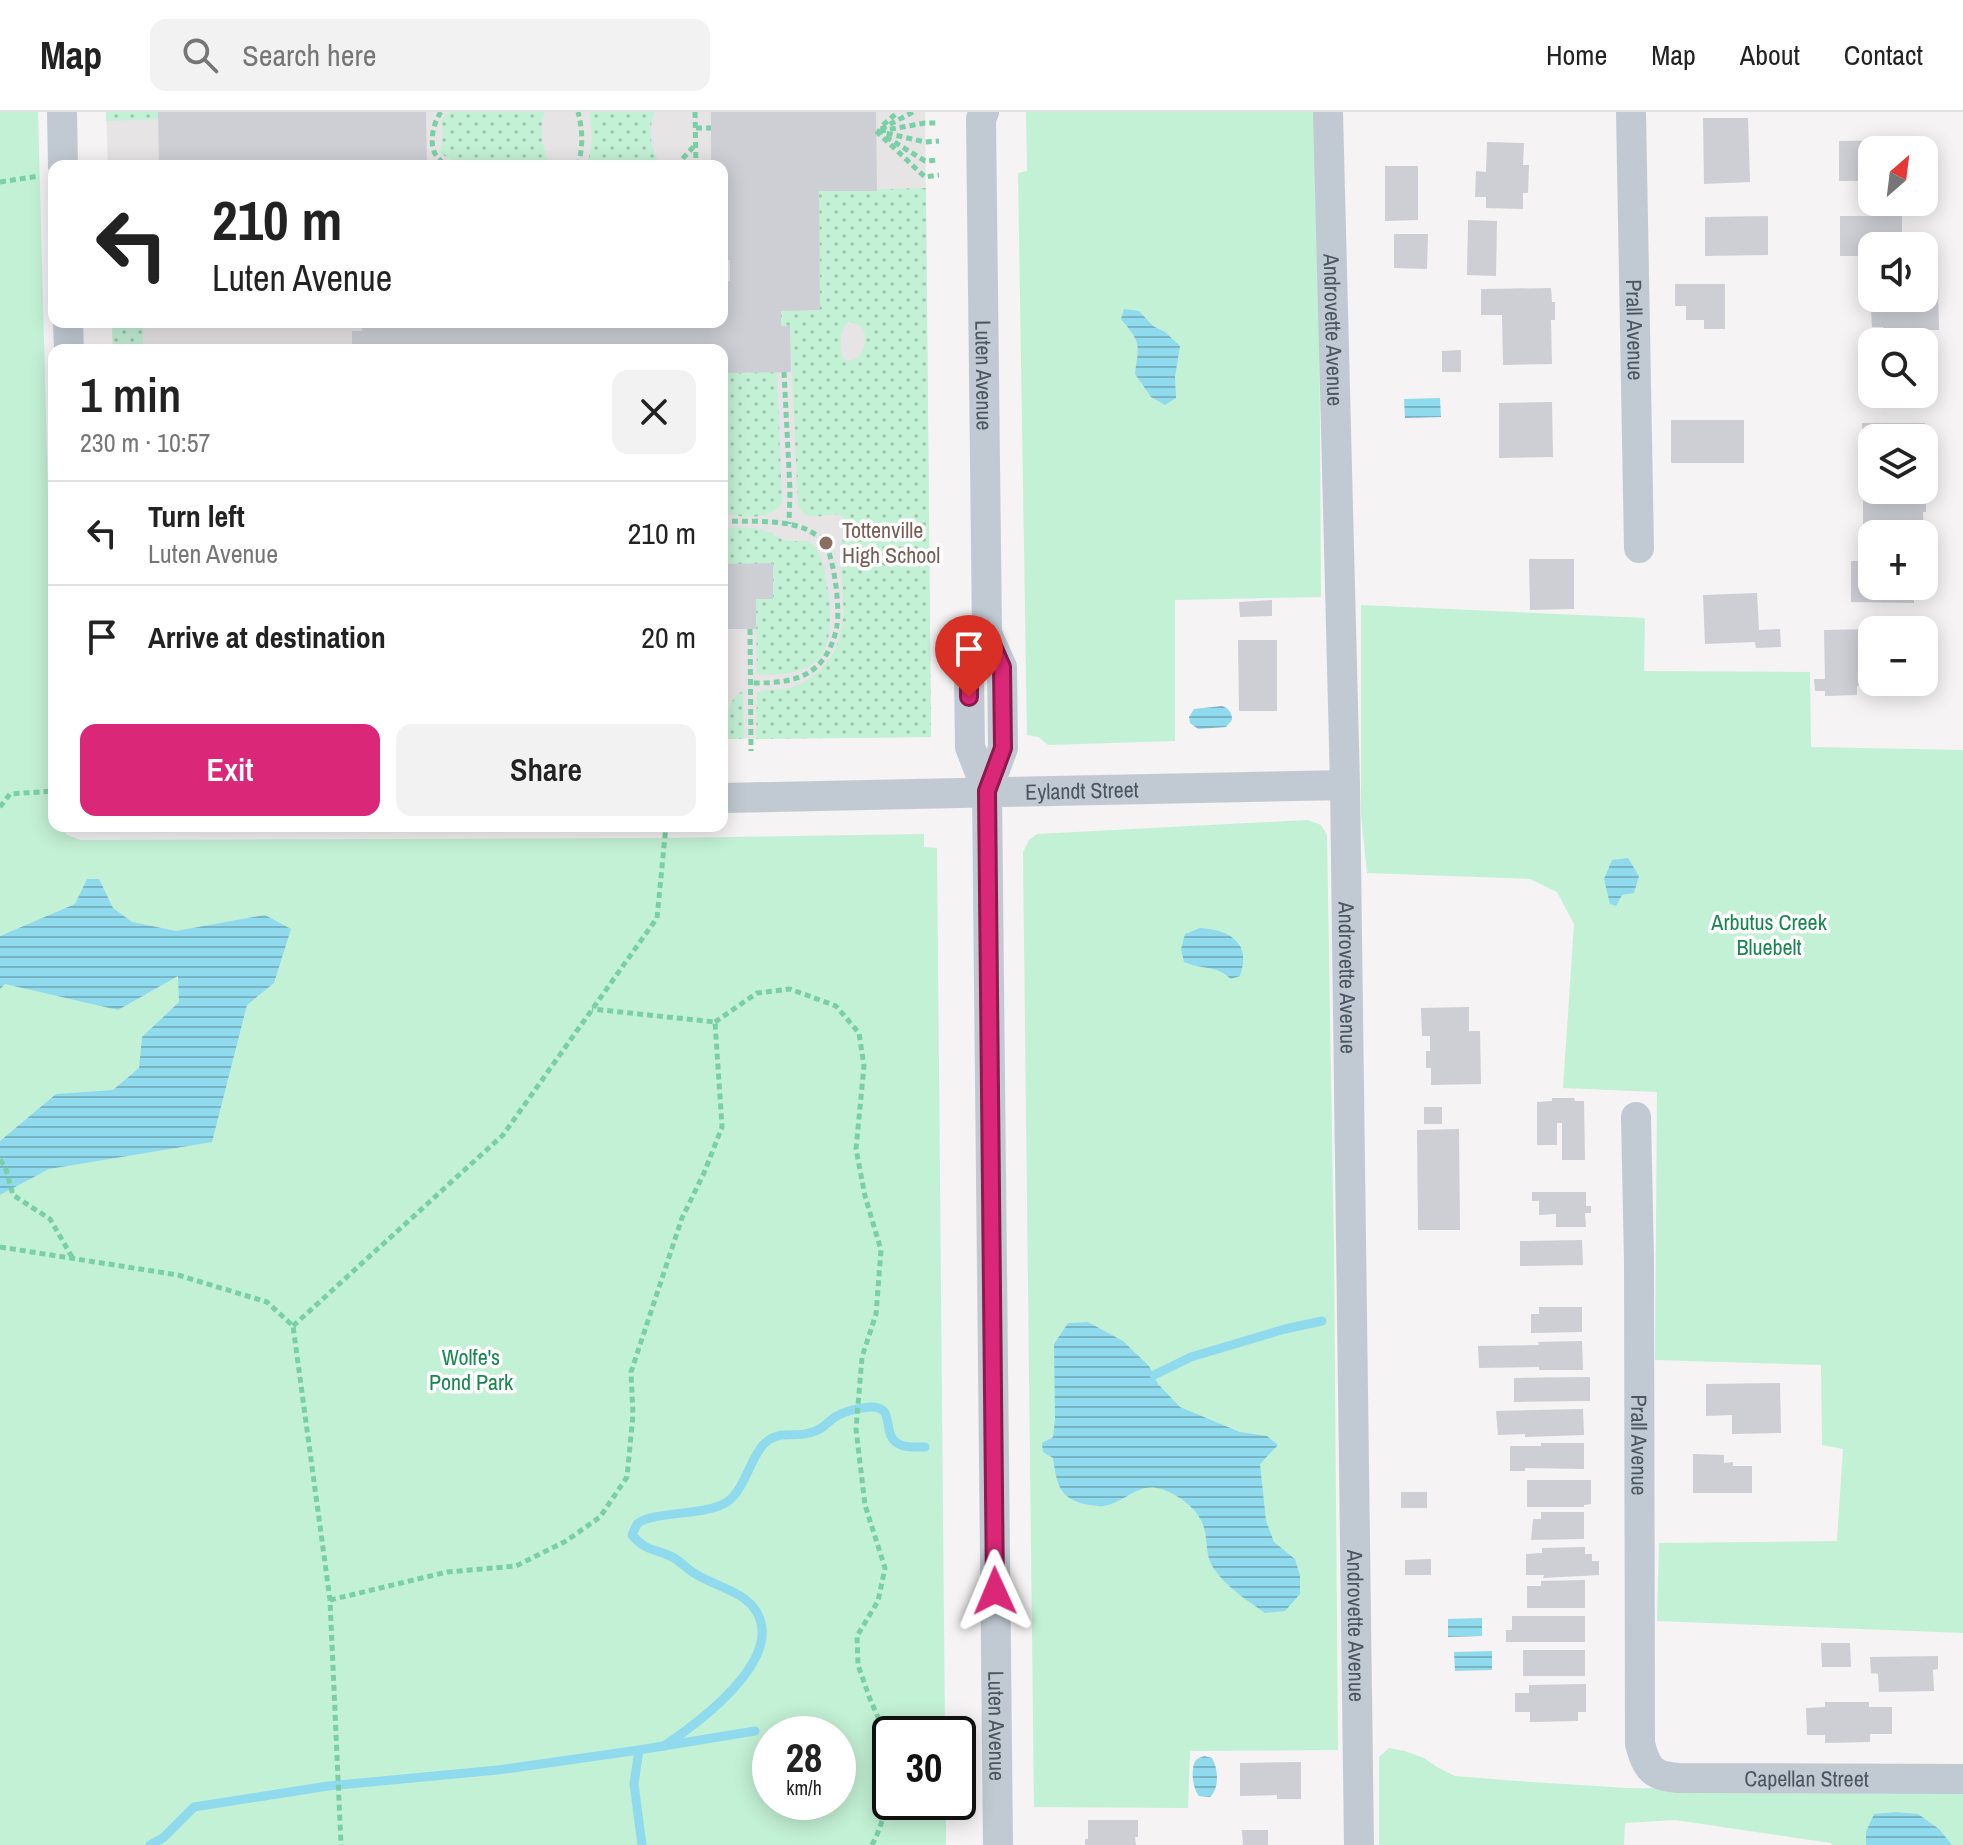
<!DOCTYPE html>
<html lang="en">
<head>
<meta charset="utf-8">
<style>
	:root { --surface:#fff; --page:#f2f2f2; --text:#222; --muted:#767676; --line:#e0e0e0; --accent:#db2777 }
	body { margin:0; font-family:"Archivo Narrow",sans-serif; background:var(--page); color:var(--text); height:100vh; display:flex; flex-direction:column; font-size:30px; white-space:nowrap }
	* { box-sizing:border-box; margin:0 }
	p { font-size:26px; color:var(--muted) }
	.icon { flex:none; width:44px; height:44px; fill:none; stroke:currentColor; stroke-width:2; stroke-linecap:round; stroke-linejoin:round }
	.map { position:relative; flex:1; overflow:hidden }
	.sheet { position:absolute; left:48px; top:232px; width:680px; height:488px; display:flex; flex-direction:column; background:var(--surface); border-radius:16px; box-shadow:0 4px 20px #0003 }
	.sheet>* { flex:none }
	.top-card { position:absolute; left:48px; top:48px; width:680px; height:168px; border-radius:16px; box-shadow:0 4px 20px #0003; background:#fff; color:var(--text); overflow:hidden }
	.needle { width:52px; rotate:28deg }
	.buttons { position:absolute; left:1858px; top:24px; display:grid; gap:16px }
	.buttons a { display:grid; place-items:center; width:80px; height:80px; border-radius:16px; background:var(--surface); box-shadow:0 4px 20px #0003; font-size:40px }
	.speed { position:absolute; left:752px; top:1604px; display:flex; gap:16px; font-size:40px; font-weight:700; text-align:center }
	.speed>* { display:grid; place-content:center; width:104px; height:104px; border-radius:50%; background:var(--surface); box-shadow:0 4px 20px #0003; line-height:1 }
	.speed small { font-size:20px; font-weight:400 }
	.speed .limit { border:4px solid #111; border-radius:12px; background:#fff; color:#111 }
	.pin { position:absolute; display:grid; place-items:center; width:68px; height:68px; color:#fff; margin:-82px -34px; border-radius:50% 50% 50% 0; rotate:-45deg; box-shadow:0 0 8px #0007 }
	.pin .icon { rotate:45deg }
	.me { position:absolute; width:88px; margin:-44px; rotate:359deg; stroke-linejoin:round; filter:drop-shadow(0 0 6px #0008) }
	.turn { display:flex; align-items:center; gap:28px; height:168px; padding:0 32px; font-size:36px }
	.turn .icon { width:104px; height:104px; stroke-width:2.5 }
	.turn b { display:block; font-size:56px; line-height:68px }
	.round { display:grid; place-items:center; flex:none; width:84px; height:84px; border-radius:16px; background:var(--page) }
	.summary { display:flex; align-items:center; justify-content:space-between; height:136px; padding:0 32px }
	h1 { font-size:48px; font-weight:600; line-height:60px }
	.primary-button { display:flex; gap:16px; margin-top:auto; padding:16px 32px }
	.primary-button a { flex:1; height:92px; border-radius:16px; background:var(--accent); color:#fff; font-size:32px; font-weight:600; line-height:92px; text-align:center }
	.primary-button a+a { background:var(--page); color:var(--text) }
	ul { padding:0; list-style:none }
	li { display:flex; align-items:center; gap:24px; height:104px; padding:0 32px; border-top:2px solid var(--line) }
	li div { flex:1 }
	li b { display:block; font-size:30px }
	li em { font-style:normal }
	header { display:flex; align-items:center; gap:48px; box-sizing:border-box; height:112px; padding:0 40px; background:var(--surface); border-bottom:2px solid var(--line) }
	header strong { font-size:38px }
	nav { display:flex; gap:44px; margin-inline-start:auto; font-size:28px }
	.search { width:560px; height:72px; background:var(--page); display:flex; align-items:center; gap:20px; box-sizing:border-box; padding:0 28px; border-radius:16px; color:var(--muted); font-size:30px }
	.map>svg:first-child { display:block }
</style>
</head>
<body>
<header>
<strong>Map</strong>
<div class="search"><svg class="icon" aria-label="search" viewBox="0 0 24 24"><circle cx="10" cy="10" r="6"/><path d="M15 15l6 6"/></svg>Search here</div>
<nav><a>Home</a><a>Map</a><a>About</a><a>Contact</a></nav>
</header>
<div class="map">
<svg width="1963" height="1733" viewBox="0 0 1963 1733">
	<defs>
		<pattern id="grass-dots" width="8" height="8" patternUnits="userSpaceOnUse" patternTransform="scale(2)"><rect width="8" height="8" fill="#c3f1d5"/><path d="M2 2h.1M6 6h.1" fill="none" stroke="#a0c6b0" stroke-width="1.8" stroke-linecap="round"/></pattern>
		<pattern id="water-rules" width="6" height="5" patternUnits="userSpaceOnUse" patternTransform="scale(2)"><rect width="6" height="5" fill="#90daee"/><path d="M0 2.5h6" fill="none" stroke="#78b4c4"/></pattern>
	</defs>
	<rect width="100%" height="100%" fill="#f5f3f3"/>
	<!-- education -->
	<polygon fill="#e6e4e5" points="106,0 925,0 931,625 722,627 722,238 113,238 112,210 722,210 722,54 108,54"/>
	<!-- grass -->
	<g fill="url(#grass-dots)" fill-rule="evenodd">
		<polygon points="106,0 158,0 159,7 106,9"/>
		<path d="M450,0H545C538,19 543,36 550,54H460L440,41L443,22L441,8Z"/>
		<path d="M589,0H654C648,18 650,37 661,54H586C593,37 593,18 589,0Z"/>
		<path d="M926,76L931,625L756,627L757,581C768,576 781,579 793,575C802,572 812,565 819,559C851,530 843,488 841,449C840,444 839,436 841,431C843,423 850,416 845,408C835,392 809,418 798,393L790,214H781V199L820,198L819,79ZM848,210C870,211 868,232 858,246L848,249L843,246C840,235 839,219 848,210Z"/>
		<polygon points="112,210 163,210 160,215 143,215 143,238 113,238"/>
		<path d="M777,260L782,390C771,411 741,404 722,402V261Z"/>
		<path d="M722,416C736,416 752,414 765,419C774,421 779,428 788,429C796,430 805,427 812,432C822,440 825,460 827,472C836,535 828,566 757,562L756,487H773V452H722Z"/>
		<path d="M743,579L744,627H728C728,608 725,589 743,579Z"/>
	</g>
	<!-- park -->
	<g fill="#c3f1d5" fill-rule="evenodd">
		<path d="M0,0H38L54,610V714H59L67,723L81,728L665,726L924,722V735L937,736L945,1622H890V1690H946V1733H0ZM770,1622H838V1690H770Z"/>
		<polygon points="1026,0 1318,0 1321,485 1175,488 1175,629 1048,633 1038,625 1027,623 1018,61 1027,59"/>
		<polygon points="1361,493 1645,506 1644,559 1810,560 1811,635 1963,638 1963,1521 1657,1509 1659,1431 1837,1429 1843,1337 1822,1333 1821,1253 1655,1248 1657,980 1563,976 1574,812 1557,780 1530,767 1367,761 1361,704"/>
		<polygon points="1308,708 1321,713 1327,723 1334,1140 1338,1638 1190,1639 1188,1696 1034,1695 1023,740 1029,728 1037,722"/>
		<polygon points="1389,1636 1405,1639 1424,1646 1437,1655 1455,1664 1517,1669 1627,1676 1963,1680 1963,1733 1832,1733 1831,1731 1675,1708 1625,1711 1624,1733 1379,1733 1379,1645"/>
	</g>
	<!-- water -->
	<g fill="url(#water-rules)">
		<path d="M1124,197L1139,199L1153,214L1165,220L1180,234L1175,265L1176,286L1165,293L1151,285L1135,262C1139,232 1142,232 1121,207Z"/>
		<polygon points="1440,286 1441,305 1405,306 1404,287"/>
		<path d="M1222,594C1229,596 1232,601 1232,608L1226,615L1198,617L1190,611L1189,605L1194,597Z"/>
		<polygon points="1628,746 1639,764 1634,781 1622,783 1616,794 1610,792 1604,767 1612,748"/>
		<polygon points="87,767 99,767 113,796 132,810 176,819 265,803 291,817 274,871 247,893 212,1030 49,1057 0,1083 0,1029 56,982 113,978 139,956 142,925 179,890 178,864 118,898 5,872 0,877 0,824 75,792"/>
		<path d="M1200,816C1230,818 1252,831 1240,864L1231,867C1215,852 1202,858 1184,850L1181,837L1185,822Z"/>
		<path d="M1088,1210L1123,1229L1149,1254L1158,1272L1180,1295L1240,1320L1267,1324L1278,1333L1260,1352L1266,1409L1274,1430L1295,1447L1300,1464V1482L1285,1499L1265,1501C1247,1488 1227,1476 1214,1457C1205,1445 1208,1429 1204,1416C1200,1400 1185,1388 1171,1381C1142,1366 1133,1385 1108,1393C1102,1395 1097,1394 1090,1393C1059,1388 1057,1373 1053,1346L1043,1340L1042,1331L1053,1325L1055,1307L1054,1232L1068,1211Z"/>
		<polygon points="1482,1506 1482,1524 1448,1525 1448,1507"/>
		<polygon points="1492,1539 1492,1558 1455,1559 1454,1540"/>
		<path d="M1204,1644L1212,1646C1218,1656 1220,1676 1210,1685L1199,1684C1193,1677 1191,1661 1194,1652C1196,1646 1200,1646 1204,1644Z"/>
		<polygon points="1896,1700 1918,1702 1939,1717 1952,1733 1866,1733 1866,1720 1874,1702"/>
	</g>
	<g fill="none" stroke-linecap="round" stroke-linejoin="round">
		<!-- stream -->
		<g stroke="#90daee" stroke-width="9">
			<polyline points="1154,1263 1191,1245 1285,1217 1322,1209"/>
			<path d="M664,1634C698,1611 786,1547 756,1499C743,1478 713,1474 694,1461C687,1457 681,1450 674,1446C657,1436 647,1441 632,1423C632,1422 637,1413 637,1412C651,1399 706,1404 727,1390C745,1377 749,1349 763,1333C778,1317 792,1326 809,1321C823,1318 825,1312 835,1305C845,1299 859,1296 870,1295C898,1293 879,1325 901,1333C908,1336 917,1335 925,1335"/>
			<polyline points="639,1638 634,1672 642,1733"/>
			<polyline points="150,1733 163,1726 194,1695 328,1674 498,1658 639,1638 755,1619"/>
		</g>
	</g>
	<!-- building -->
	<g fill="#cdcfd5">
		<polygon points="158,0 426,0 427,54 159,54"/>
		<polygon points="711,0 876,0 877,79 819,79 820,198 781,199 781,214 790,214 791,260 722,261 722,238 352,238 352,219 362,219 362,210 722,210 722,169 730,169 730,148 722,148 722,54 711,54"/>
		<polygon points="1703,6 1748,6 1750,70 1704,72"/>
		<polygon points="1902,28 1902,38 1872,38 1872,69 1839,69 1839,29"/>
		<polygon points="1487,30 1524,31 1523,53 1529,53 1528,81 1523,81 1523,97 1486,96 1486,85 1475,85 1476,59 1486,60"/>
		<polygon points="1385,54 1418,54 1418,108 1385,109"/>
		<polygon points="1768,104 1768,143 1705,144 1705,105"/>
		<polygon points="1840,104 1902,104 1902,134 1872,134 1872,144 1840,144"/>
		<polygon points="1468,108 1497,109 1496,164 1467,163"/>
		<polygon points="1394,122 1428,122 1427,157 1394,156"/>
		<polygon points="1675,172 1725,172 1725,217 1704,217 1704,208 1686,208 1686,194 1675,194"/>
		<polygon points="1938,174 1939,218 1884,218 1883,215 1872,215 1871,198 1883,198 1883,186 1924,186 1924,175"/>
		<polygon points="1551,176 1552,190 1555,190 1555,208 1551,208 1552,252 1503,253 1502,203 1481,203 1481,177"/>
		<polygon points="1461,238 1461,260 1442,260 1442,239"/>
		<polygon points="1924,247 1938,247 1937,281 1924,281"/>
		<polygon points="1552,290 1553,345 1499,346 1499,291"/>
		<rect x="1671" y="308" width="73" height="43"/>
		<polygon points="1862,311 1925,311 1925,326 1872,326 1872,354 1862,354"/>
		<polygon points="1863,379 1926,379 1926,400 1923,400 1924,422 1863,422"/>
		<polygon points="1529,447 1574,447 1574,497 1530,498"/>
		<polygon points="1851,449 1872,449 1872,474 1914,474 1914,491 1851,490"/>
		<polygon points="773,451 773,487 756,487 756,517 722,517 722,452"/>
		<polygon points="1757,481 1759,518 1780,517 1781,535 1756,536 1755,530 1705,532 1703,483"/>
		<polygon points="1272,488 1272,504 1240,505 1239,490"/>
		<polygon points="1872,517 1872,570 1888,570 1888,574 1857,574 1857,583 1825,584 1825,579 1815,579 1814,567 1825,567 1824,518"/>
		<polygon points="1238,528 1277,528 1277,599 1239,599"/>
		<polygon points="1469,895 1469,919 1480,919 1481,972 1431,973 1431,956 1426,956 1426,939 1430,939 1430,924 1422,924 1421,896"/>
		<polygon points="1552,986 1574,986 1575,989 1584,989 1585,1048 1562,1048 1562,1011 1557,1011 1557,1033 1537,1033 1537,990 1552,989"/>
		<rect x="1424" y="995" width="18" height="17"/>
		<polygon points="1459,1017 1460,1118 1418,1118 1417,1018"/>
		<polygon points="1532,1080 1586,1080 1586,1094 1591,1094 1591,1101 1585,1101 1586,1115 1556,1115 1556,1102 1539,1103 1539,1089 1532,1089"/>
		<polygon points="1582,1128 1583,1153 1520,1154 1520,1129"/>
		<polygon points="1539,1195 1582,1195 1582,1220 1531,1221 1531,1202 1539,1202"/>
		<polygon points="1582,1229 1583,1258 1539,1258 1539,1255 1479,1256 1478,1234 1539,1233 1538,1230"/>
		<polygon points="1590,1265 1590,1289 1514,1290 1514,1266"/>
		<polygon points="1780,1271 1781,1321 1732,1322 1732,1303 1706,1304 1706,1272"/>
		<polygon points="1583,1297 1584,1323 1525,1325 1525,1322 1498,1323 1496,1299"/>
		<polygon points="1541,1331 1584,1331 1584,1357 1525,1356 1525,1359 1510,1359 1510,1334 1541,1334"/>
		<polygon points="1693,1342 1724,1343 1724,1351 1733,1350 1733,1354 1752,1354 1752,1381 1693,1381"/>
		<polygon points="1527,1368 1591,1368 1591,1392 1584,1393 1584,1395 1527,1395"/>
		<rect x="1401" y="1380" width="26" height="16"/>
		<polygon points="1541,1400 1584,1400 1584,1427 1531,1428 1533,1407 1541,1407"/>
		<polygon points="1585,1435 1585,1442 1592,1442 1592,1449 1599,1449 1599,1463 1543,1466 1544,1463 1526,1463 1526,1442 1542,1441 1542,1436"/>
		<polygon points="1431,1447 1431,1463 1405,1463 1405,1448"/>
		<polygon points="1585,1468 1585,1496 1527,1496 1527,1474 1541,1474 1541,1469"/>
		<polygon points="1512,1504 1585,1504 1585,1530 1506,1530 1506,1518 1512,1518"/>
		<polygon points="1821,1531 1850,1531 1851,1555 1822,1555"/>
		<rect x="1523" y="1538" width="62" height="26"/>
		<polygon points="1938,1544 1938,1557 1933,1558 1934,1579 1879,1580 1878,1562 1871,1561 1870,1545"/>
		<polygon points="1586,1572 1586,1600 1578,1600 1578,1609 1530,1610 1530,1600 1515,1600 1515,1581 1529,1581 1529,1573"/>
		<polygon points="1825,1590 1869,1590 1869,1595 1892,1595 1892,1622 1870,1622 1870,1630 1825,1631 1825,1623 1807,1623 1806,1596 1825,1595"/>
		<polygon points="1301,1650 1301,1687 1277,1687 1277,1683 1240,1684 1240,1651"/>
		<polygon points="1088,1708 1138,1708 1138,1725 1135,1725 1136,1733 1085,1733 1085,1727 1088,1727"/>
		<polygon points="1242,1718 1268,1718 1268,1733 1243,1733"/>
	</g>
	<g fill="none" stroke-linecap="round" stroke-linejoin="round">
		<!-- path -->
		<g stroke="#7ad0a6" stroke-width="5" stroke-dasharray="6 4" stroke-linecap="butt">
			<path d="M441,0C433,11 428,33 437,45C438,46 445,53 446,54"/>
			<polyline points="695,0 696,54"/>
			<polyline points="883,13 898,0"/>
			<polyline points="696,16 711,16"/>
			<polyline points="881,17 913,0"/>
			<polyline points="876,19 925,65 939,63"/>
			<polyline points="877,19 925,30 939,29"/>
			<polyline points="880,19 925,11 939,11"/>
			<polyline points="886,25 925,49 939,48"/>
			<path d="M578,54C583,35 583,19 578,0"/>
			<polyline points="676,54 696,32"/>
			<polyline points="0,70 39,64"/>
			<polyline points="784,260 790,378 789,412"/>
			<path d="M722,409C749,410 790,406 813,421C817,423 820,425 823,428C834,443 840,494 837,513C835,528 827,546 815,556C797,571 772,571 750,571"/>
			<polyline points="750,517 751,639"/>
			<polyline points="0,695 10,682 54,679"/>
			<polyline points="715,910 757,881 790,877 836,894 859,921 864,954 856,1037 865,1084 881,1138 876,1202 862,1245 856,1317 865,1393 885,1456 878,1489 857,1524 858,1553 870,1587 887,1626 890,1649"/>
			<polyline points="0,1048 5,1054 13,1083 50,1107 72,1145"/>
			<polyline points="0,1135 178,1163 267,1190 293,1214 330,1488 341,1733"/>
			<polyline points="293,1214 503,1023 657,806 666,714"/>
			<polyline points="330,1488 447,1460 516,1454 566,1429 600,1405 627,1365 633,1303 631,1260 682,1106 704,1061 722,1015 715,910 592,897"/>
			<path d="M872,1733C886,1707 889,1680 890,1652"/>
		</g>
		<!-- minor -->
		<g stroke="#c1cad2" stroke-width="30">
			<polyline points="62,0 63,54"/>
			<path id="s1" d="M984,0L981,7L987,521L1002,555L1003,636L987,679"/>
			<path id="s2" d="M1328,0L1345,673L1359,1733"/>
			<path id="s3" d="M1631,0L1639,436"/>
			<polyline points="68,210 69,238"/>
			<path id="s4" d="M987,521L969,560L970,635L987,679L998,1733"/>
			<path id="s5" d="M722,686L1345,673"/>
			<path id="s6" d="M1636,1005L1639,1149L1640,1632C1647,1657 1652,1664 1678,1666L1963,1667"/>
		</g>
	</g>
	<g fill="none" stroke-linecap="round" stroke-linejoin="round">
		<!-- route casing -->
		<g stroke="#8e194d" stroke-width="20">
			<polyline id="route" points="969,585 969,560 987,521 1002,555 1003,636 987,679 995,1479"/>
		</g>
		<!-- route -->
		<use href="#route" stroke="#db2777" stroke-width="14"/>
	</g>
	<!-- markers -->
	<circle fill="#8d6e63" stroke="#fff" stroke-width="3" cx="826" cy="431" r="8"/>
	<g text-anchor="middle" stroke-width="7" stroke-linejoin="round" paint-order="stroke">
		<!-- street labels -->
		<g font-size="22" fill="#4a5661" stroke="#fff">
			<text dy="8" stroke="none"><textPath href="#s3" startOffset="218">Prall Avenue</textPath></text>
			<text dy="8" stroke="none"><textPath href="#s2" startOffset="218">Androvette Avenue</textPath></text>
			<text dy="8" stroke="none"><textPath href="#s1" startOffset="264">Luten Avenue</textPath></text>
			<text dy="8" stroke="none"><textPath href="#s5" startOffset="360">Eylandt Street</textPath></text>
			<text dy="8" stroke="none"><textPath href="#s2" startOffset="866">Androvette Avenue</textPath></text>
			<text dy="8" stroke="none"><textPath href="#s6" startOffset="328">Prall Avenue</textPath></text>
			<text dy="8" stroke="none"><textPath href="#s2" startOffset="1514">Androvette Avenue</textPath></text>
			<text dy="8" stroke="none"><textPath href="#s4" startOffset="1100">Luten Avenue</textPath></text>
			<text dy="8" stroke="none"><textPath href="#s6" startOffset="812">Capellan Street</textPath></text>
		</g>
		<!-- education labels -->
		<g font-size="22" fill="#785e54" stroke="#fff" text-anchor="start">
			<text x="842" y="426">Tottenville<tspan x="842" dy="25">High School</tspan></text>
		</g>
		<!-- park labels -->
		<g font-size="22" fill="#17864f" stroke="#fff">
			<text x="1769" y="818">Arbutus Creek<tspan x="1769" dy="25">Bluebelt</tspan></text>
			<text x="471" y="1253">Wolfe's<tspan x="471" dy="25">Pond Park</tspan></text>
		</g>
	</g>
</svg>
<div class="buttons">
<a><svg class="needle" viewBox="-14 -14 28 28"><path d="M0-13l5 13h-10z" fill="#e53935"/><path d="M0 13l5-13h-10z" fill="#767676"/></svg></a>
<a><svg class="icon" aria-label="sound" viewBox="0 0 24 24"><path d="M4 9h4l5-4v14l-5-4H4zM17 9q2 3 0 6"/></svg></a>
<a><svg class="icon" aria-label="search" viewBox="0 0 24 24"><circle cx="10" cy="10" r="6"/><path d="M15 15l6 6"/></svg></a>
<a><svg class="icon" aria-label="layers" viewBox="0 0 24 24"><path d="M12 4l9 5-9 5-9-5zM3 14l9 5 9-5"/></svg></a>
<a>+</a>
<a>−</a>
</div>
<div class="speed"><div>28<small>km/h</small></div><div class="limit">30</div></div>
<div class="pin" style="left:969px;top:585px;background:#d93025"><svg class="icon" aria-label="arrive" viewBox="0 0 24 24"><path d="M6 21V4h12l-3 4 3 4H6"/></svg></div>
<svg class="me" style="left:995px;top:1479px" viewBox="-20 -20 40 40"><path d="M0-17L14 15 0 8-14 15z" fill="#db2777" stroke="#fff" stroke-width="4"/></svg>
<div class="top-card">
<div class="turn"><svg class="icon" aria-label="left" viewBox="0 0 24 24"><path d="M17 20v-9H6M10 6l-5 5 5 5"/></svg><div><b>210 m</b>Luten Avenue</div></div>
</div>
<section class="sheet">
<div class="summary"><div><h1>1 min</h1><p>230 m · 10:57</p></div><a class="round"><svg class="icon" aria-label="close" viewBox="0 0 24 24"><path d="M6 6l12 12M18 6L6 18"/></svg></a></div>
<ul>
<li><svg class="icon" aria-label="left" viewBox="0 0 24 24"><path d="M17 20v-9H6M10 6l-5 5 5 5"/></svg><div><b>Turn left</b><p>Luten Avenue</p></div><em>210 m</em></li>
<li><svg class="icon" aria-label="arrive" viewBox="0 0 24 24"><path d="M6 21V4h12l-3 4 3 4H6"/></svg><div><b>Arrive at destination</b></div><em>20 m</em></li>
</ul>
<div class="primary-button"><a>Exit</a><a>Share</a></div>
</section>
</div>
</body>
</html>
